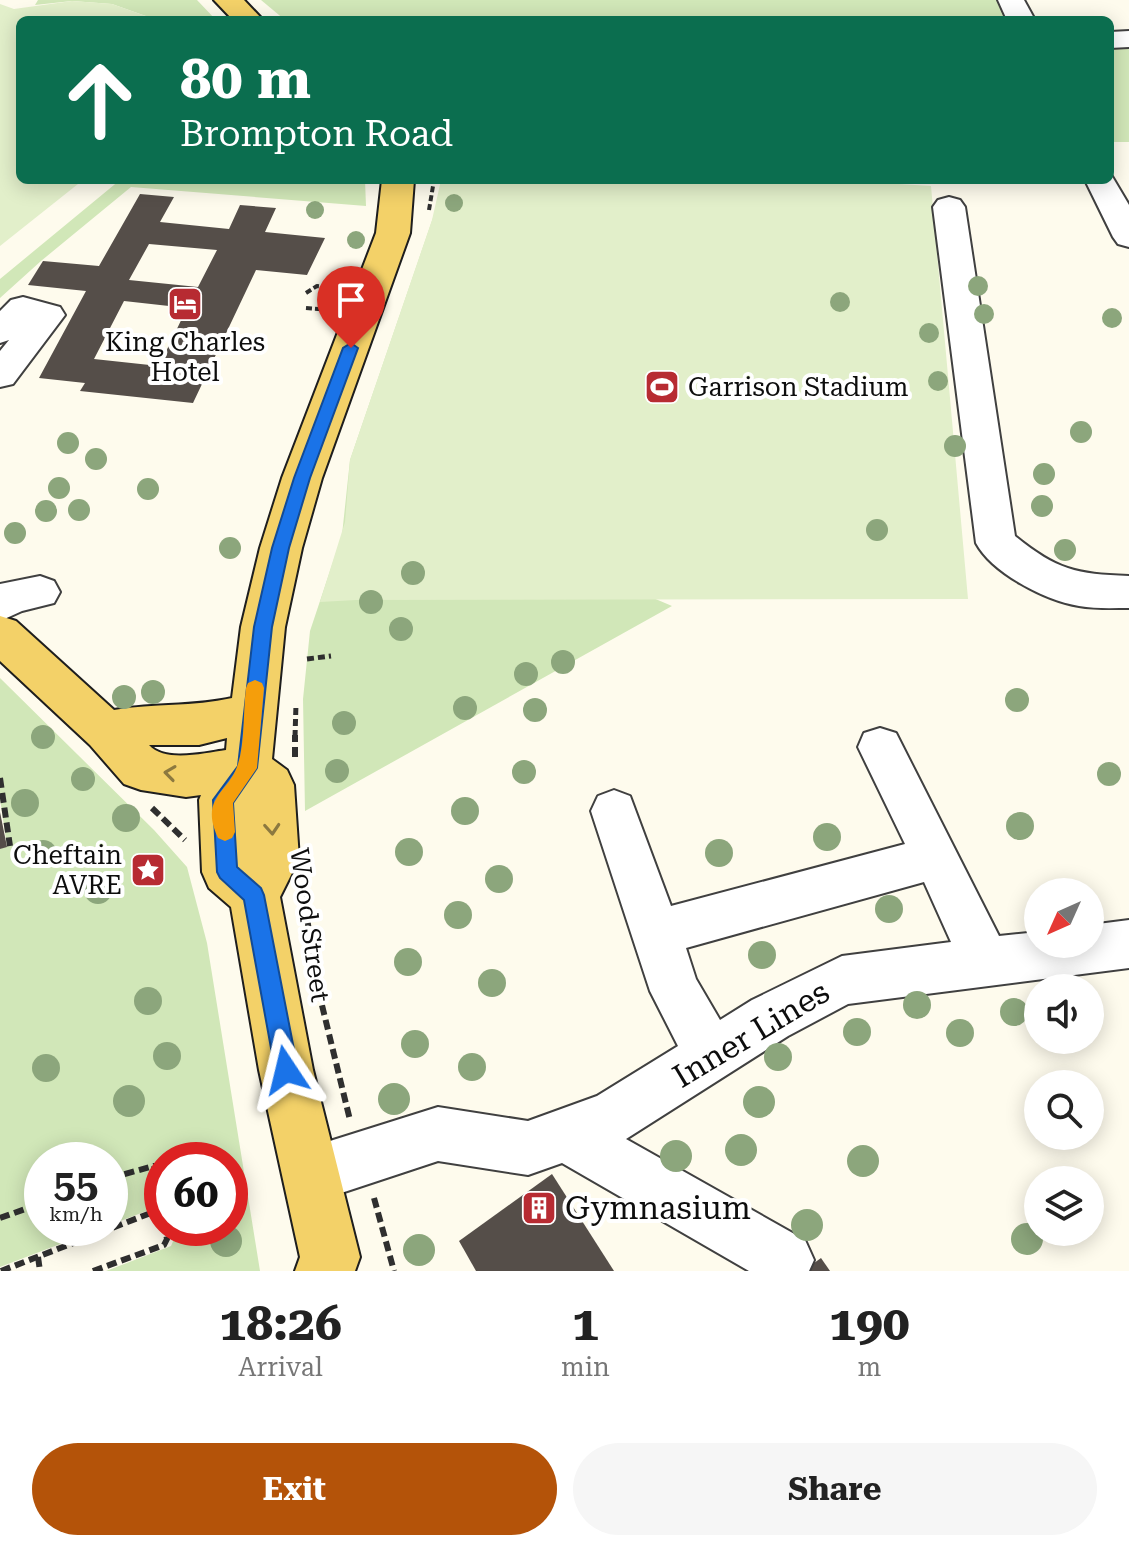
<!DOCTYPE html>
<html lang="en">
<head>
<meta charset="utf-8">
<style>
	:root { --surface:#fff; --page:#f6f6f6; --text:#222; --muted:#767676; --accent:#b45309 }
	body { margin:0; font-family:"Roboto Serif",serif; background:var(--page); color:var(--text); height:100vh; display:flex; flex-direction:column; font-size:30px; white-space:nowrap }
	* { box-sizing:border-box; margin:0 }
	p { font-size:26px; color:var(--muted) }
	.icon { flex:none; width:44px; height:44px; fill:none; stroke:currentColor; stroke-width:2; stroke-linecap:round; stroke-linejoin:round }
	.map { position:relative; height:1271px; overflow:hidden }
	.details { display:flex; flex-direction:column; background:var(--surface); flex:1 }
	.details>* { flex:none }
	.hud { position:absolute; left:16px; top:16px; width:1098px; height:168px; border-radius:12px; box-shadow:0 4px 20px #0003; background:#0b6e4f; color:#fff; overflow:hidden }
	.needle { width:52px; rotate:225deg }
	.fabs { position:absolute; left:1024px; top:878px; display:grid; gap:16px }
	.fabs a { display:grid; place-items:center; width:80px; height:80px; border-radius:50%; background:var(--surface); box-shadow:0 4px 20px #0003; font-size:40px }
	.speed { position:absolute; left:24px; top:1142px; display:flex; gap:16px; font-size:40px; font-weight:700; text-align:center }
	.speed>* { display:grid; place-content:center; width:104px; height:104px; border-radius:50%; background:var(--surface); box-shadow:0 4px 20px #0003; line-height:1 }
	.speed small { font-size:20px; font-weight:400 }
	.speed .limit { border:12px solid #d22; background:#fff; color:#111 }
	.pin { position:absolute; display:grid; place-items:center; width:68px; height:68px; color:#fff; margin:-82px -34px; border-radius:50% 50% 50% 0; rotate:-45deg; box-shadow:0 0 8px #0007 }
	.pin .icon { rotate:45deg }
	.me { position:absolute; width:88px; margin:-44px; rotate:350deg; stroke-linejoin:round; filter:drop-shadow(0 0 6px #0008) }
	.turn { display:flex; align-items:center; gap:28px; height:168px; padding:0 32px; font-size:36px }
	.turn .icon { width:104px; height:104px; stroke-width:2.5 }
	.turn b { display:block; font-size:56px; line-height:68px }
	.eta { display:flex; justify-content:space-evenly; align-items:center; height:136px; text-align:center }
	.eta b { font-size:48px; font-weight:700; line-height:56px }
	.cta { display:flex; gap:16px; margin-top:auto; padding:16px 32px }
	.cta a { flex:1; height:92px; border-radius:48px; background:var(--accent); color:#fff; font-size:32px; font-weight:700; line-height:92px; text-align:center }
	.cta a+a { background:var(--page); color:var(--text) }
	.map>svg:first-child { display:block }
</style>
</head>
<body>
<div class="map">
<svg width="1129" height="1271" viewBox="0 0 1129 1271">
	<rect width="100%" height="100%" fill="#fefbed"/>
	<!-- green -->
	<g fill="#d1e7b8">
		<polygon points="38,0 197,0 216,20 157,20 112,4 72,1 35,5"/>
		<polygon points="261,0 1000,0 1010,20 285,20"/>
		<rect x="1110" y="48" width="19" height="94"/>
		<polygon points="120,180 365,180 366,206 131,187 41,261 0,298 0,279"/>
		<polygon points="435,212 388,485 672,606 305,811 303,699 310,631 342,535 350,460"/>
		<polygon points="0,678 154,830 187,867 207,943 260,1271 106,1271 171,1246 174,1239 172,1228 230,1228 230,1160 162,1160 162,1205 110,1225 110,1160 42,1160 42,1228 102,1228 0,1267 0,849 7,846 0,799"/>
	</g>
	<!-- pitch -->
	<g fill="#e2efca">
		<polygon points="72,1 112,4 157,20 20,20 20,180 83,180 0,246 0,4 14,9"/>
		<polygon points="441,180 834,180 931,186 968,599 356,600 320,602 345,522 350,460 432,220"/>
	</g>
	<!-- building -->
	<g fill="#554e49" fill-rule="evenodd">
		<path d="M140,194L174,197L160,222L229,229L240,205L276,208L265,232L325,238L307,275L256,270L193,403L80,391L85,383L39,378L86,291L28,285L43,261L99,266ZM149,244L217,250L198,287L129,280ZM124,301L187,308L159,366L94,359Z"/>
		<polygon points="0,812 7,847 0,849"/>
		<polygon points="552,1174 614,1271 476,1271 459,1241"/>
		<polygon points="821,1258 830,1271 803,1271"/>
	</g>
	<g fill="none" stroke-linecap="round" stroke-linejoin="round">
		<!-- minor casing -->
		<g stroke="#404040" stroke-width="4">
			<g id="minor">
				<polygon points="998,0 1024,0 1035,20 1007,20"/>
				<polygon points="1129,31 1129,47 1110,48 1110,32"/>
				<polygon points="1110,173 1129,205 1129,247 1118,244 1113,237 1085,180 1110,180"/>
				<path d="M949,197L960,200L965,207L1015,536C1057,570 1075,574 1129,576V608C1113,608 1095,609 1079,606C1046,601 992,573 976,543L933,207L938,200Z"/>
				<polygon points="23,297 60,307 65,315 13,384 0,387 0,351 9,340 0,343 0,311 11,300"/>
				<polygon points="40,576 54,581 60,592 54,603 22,611 0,621 0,584"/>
				<path d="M880,728L896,733L999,936L1038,932V944H1090V925L1129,920V968L848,1004L788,1036L626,1139L805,1240L814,1260L809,1271H749L562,1163L528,1175L438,1161L311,1203L292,1194L283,1175L292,1156L311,1147L438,1107L528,1121L597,1096L678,1046L650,991L591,811L598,796L614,790L630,796L671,906L905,844L858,747L864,733ZM924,882L951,942L842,956L752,1000L720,1020L696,979L686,948Z"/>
			</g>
		</g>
		<!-- major casing -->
		<g stroke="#1e1e1e" stroke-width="4">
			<g id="major">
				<polygon points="214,0 244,0 263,20 233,20"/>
				<path d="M382,180H414L410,233L322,478L302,548L285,627L272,759L287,770L294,785L299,859L280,897L313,1070L360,1257L355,1271H295L300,1257L259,1070L231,907L209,888L202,872L199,800L201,795L186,797L141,790L124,784L90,745L0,661V616L16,621L114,710C154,703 193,707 232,698L241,627L260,548L282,478L376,233ZM227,738L226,750C204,753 165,763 149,745H199Z"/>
			</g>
		</g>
		<!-- path-far2 -->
		<g stroke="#2f2f2f" stroke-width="4" stroke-dasharray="6 3" stroke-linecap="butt">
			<polyline points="429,210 434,180"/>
			<polyline points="306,293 317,286 338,288"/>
			<polyline points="306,308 331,310"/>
		</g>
		<!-- path-far1 -->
		<g stroke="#2f2f2f" stroke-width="5" stroke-dasharray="7 4" stroke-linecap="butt">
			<polyline points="307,659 331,656"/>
			<polyline points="295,737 296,704"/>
		</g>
		<!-- path -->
		<g stroke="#2f2f2f" stroke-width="6" stroke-dasharray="10 5" stroke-linecap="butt">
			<polyline points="295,757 295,735"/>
			<polyline points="0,778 10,846"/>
			<polyline points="152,808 185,840"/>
			<polyline points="302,887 319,993 350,1120"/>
			<polyline points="110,1178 154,1166 161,1209"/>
			<polyline points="374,1198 394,1271"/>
			<polyline points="0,1218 42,1203"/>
			<polyline points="38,1257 40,1271"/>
			<polyline points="1,1271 161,1209 162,1214"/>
			<polyline points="93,1271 164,1245 167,1239 165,1228"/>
		</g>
		<!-- minor -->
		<use href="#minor" fill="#fff" fill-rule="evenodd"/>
		<!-- major -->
		<use href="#major" fill="#f3d168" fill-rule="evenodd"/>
	</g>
	<!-- trees -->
	<g fill="#8ca67c">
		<circle cx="454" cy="203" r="9"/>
		<circle cx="315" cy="210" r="9"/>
		<circle cx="356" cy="240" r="9"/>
		<circle cx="978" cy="286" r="10"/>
		<circle cx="840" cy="302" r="10"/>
		<circle cx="984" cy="314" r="10"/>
		<circle cx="1112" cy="318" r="10"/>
		<circle cx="929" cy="333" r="10"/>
		<circle cx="938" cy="381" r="10"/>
		<circle cx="1081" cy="432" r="11"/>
		<circle cx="68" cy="443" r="11"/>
		<circle cx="955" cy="446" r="11"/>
		<circle cx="96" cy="459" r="11"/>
		<circle cx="1044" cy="474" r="11"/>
		<circle cx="59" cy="488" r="11"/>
		<circle cx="148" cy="489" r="11"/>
		<circle cx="1042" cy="506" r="11"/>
		<circle cx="79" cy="510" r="11"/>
		<circle cx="46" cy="511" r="11"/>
		<circle cx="877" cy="530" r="11"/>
		<circle cx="15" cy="533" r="11"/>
		<circle cx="230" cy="548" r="11"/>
		<circle cx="1065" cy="550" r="11"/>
		<circle cx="413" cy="573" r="12"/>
		<circle cx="371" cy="602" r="12"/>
		<circle cx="401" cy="629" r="12"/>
		<circle cx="563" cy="662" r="12"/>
		<circle cx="526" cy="674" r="12"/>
		<circle cx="153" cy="692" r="12"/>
		<circle cx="124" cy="697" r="12"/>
		<circle cx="1017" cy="700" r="12"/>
		<circle cx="465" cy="708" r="12"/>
		<circle cx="535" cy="710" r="12"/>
		<circle cx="344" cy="723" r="12"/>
		<circle cx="43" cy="737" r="12"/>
		<circle cx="337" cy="771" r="12"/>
		<circle cx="524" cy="772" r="12"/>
		<circle cx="1109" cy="774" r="12"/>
		<circle cx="83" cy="779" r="12"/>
		<circle cx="25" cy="803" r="14"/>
		<circle cx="465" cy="811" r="14"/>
		<circle cx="126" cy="818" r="14"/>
		<circle cx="1020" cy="826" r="14"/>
		<circle cx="827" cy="837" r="14"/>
		<circle cx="409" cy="852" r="14"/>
		<circle cx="719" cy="853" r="14"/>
		<circle cx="43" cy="854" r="14"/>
		<circle cx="499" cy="879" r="14"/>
		<circle cx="98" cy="890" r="14"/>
		<circle cx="889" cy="909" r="14"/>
		<circle cx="458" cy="915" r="14"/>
		<circle cx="762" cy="955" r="14"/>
		<circle cx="408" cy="962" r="14"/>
		<circle cx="492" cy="983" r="14"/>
		<circle cx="148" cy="1001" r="14"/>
		<circle cx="917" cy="1005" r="14"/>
		<circle cx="1014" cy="1012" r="14"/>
		<circle cx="857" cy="1032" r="14"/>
		<circle cx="960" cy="1033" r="14"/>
		<circle cx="415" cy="1044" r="14"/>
		<circle cx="167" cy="1056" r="14"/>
		<circle cx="778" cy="1057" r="14"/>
		<circle cx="472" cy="1067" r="14"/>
		<circle cx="46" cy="1068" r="14"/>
		<circle cx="394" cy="1099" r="16"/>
		<circle cx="129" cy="1101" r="16"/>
		<circle cx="759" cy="1102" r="16"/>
		<circle cx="741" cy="1150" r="16"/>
		<circle cx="676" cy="1156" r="16"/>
		<circle cx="863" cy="1161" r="16"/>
		<circle cx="807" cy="1225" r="16"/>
		<circle cx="1027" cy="1239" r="16"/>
		<circle cx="226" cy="1241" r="16"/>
		<circle cx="419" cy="1250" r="16"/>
	</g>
	<!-- one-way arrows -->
	<defs><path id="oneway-chevron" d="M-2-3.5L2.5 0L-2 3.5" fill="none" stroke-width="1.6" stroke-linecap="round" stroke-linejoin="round" transform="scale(2)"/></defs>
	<g stroke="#8c793f">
		<use href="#oneway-chevron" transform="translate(170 773) rotate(-172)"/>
		<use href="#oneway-chevron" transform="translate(272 829) rotate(86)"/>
	</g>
	<!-- route -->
	<polygon fill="#1a73e8" stroke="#114b97" stroke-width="2" points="351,343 358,348 310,478 289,548 272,627 257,768 233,803 237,867 261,888 264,895 298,1070 294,1078 286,1081 278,1078 275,1070 244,900 220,878 217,872 213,800 238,766 254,627 272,548 294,478 343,348"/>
	<!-- slow -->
	<path fill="#f59e0b" d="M255,680L262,683L264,688L257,768L233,803L235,832L232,838L225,841L218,838C199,797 229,793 238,764C245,742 243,712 246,688L248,683Z"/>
	<!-- icons -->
	<defs>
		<g id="hotel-square" transform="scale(1.8)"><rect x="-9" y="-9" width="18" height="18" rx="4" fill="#b72b32" stroke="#fff"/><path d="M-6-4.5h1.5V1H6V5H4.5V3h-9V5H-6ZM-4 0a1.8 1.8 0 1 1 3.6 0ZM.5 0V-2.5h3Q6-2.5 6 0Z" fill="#fff"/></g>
		<g id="stadium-square" transform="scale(1.8)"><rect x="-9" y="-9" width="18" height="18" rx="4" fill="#b72b32" stroke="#fff"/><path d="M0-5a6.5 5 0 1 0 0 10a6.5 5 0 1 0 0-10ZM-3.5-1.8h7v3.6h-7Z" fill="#fff"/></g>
		<g id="sight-square" transform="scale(1.8)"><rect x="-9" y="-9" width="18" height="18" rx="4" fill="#b72b32" stroke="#fff"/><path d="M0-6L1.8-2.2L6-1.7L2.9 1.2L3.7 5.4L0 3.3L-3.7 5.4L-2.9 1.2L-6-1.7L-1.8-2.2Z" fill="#fff"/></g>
		<g id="building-square" transform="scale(1.8)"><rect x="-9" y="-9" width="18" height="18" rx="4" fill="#b72b32" stroke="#fff"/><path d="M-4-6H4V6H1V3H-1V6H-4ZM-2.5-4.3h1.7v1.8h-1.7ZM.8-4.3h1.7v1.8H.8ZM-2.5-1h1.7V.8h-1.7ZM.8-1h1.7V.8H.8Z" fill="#fff"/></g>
	</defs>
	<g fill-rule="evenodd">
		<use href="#hotel-square" x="185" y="304"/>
		<use href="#stadium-square" x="662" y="387"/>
		<use href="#sight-square" x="148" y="870"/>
		<use href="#building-square" x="539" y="1208"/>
	</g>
	<g text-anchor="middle" stroke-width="8" stroke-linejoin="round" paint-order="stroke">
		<!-- poi labels -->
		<g font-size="26" fill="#0d0d0d" stroke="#fff">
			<text x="185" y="351">King Charles<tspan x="185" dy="30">Hotel</tspan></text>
			<text x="688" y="396" text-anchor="start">Garrison Stadium</text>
			<text x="122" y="864" text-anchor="end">Cheftain<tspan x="122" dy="30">AVRE</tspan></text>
		</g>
		<!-- street labels -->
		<g font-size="26" fill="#0d0d0d" stroke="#fff">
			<text transform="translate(310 925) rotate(82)" y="9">Wood Street</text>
		</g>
		<!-- near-street labels -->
		<g font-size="32" fill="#0d0d0d" stroke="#fff">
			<text transform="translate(751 1034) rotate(-31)" y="11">Inner Lines</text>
		</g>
		<!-- near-poi labels -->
		<g font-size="32" fill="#0d0d0d" stroke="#fff" text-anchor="start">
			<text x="565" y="1219">Gymnasium</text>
		</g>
	</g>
</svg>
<div class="fabs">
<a><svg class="needle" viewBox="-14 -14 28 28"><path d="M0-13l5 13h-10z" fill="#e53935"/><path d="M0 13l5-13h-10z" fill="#767676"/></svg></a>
<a><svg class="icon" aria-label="sound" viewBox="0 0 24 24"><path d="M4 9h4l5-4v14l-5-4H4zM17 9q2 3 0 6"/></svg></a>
<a><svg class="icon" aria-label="search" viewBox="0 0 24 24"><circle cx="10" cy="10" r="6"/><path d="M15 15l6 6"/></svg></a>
<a><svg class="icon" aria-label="layers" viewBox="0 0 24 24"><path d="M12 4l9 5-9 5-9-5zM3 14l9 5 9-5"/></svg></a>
</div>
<div class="speed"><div>55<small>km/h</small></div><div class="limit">60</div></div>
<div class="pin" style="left:351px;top:348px;background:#d93025"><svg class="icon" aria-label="arrive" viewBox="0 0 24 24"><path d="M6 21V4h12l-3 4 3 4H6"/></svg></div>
<svg class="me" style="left:286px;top:1070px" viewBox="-20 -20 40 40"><path d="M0-17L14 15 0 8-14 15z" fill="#1a73e8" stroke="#fff" stroke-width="4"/></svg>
<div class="hud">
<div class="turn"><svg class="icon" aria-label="ahead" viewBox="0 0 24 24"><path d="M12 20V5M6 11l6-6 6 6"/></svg><div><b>80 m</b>Brompton Road</div></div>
</div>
</div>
<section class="details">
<div class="eta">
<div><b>18:26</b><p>Arrival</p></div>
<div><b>1</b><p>min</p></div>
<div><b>190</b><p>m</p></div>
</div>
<div class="cta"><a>Exit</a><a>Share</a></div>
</section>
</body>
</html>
